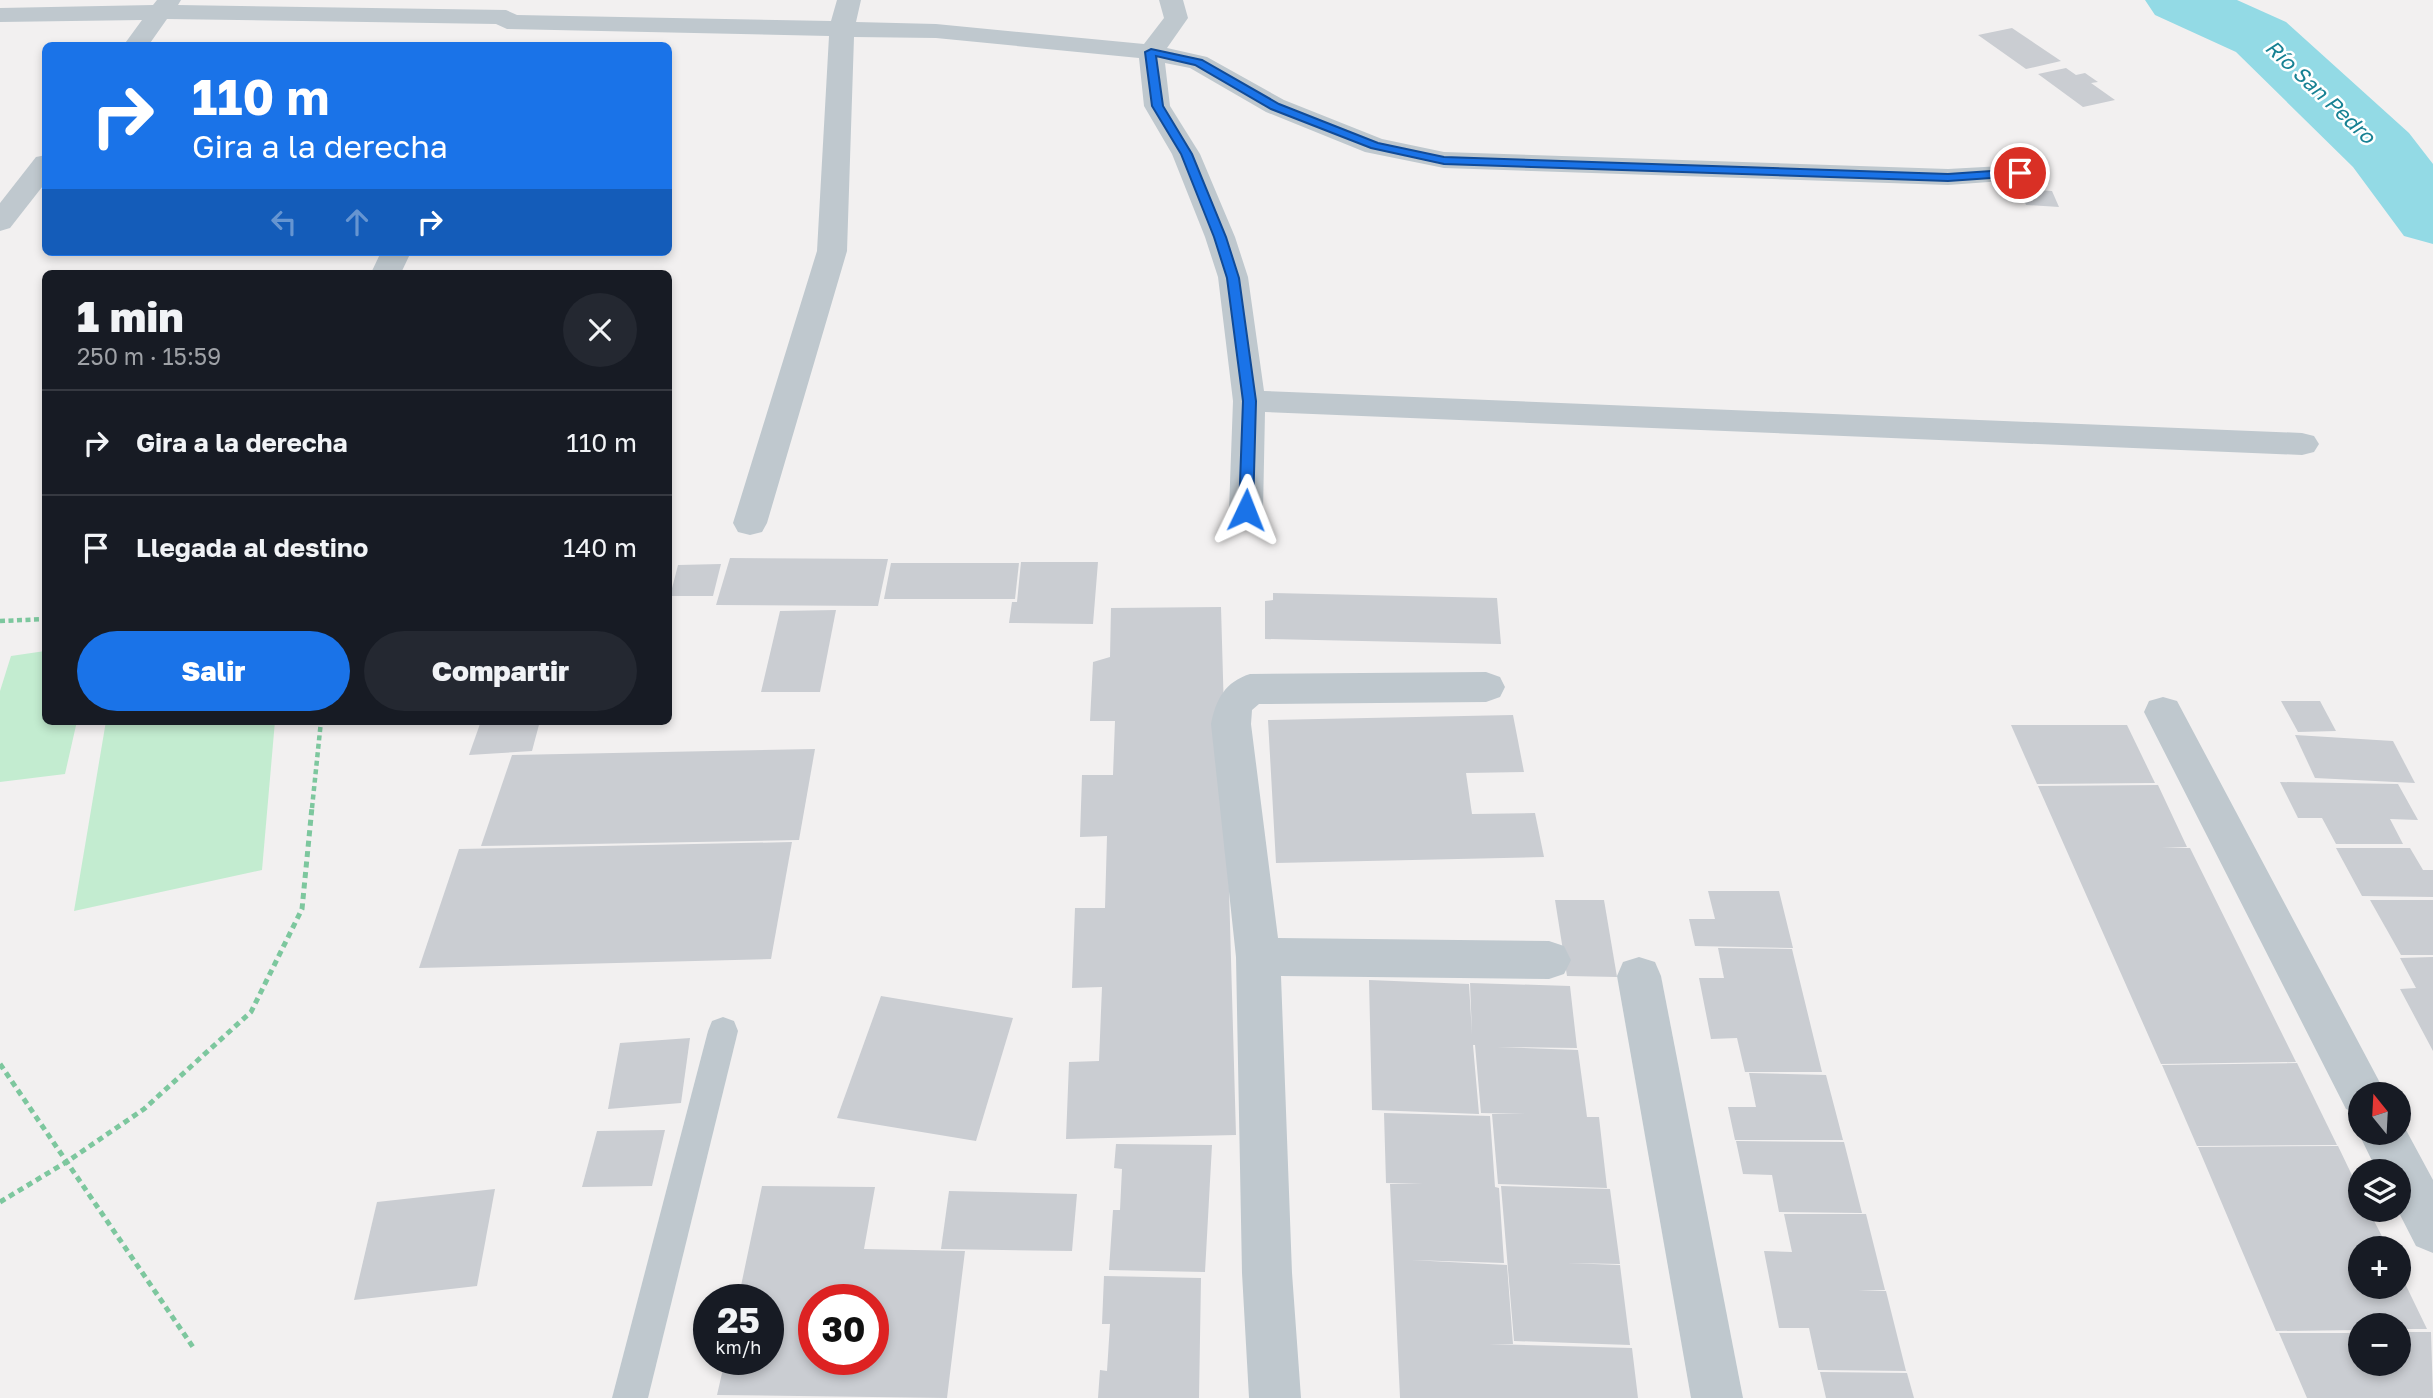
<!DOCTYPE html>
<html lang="es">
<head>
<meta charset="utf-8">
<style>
	:root { --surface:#171b24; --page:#242831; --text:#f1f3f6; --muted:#9ea1a6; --line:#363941; --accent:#1a73e8 }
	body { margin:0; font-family:"Golos Text",sans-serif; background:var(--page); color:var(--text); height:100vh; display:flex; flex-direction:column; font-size:26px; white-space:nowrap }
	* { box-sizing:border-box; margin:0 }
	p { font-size:23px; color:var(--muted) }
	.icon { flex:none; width:38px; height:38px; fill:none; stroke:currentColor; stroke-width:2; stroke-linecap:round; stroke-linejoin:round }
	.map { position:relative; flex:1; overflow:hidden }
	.side { position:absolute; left:42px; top:270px; width:630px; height:455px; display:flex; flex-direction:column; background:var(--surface); border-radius:10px; box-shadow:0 4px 10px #0003 }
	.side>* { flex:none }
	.top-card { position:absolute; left:42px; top:42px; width:630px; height:214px; border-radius:10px; box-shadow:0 4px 10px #0003; background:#1a73e8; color:#fff; overflow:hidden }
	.needle { width:46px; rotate:342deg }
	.fabs { position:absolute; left:2348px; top:1082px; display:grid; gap:14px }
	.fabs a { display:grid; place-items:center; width:63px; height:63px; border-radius:50%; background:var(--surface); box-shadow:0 4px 10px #0003; font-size:35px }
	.speed { position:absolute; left:693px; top:1284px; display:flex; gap:14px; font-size:35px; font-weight:700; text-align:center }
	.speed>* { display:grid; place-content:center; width:91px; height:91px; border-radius:50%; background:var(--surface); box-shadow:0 4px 10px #0003; line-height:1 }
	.speed small { font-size:18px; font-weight:400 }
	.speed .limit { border:10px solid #d22; background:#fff; color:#111 }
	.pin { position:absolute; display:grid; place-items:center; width:60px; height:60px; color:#fff; margin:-30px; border:4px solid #fff; border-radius:50%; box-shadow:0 2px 7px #0007 }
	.me { position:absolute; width:77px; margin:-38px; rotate:2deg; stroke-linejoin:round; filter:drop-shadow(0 0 5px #0008) }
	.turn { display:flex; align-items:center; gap:24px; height:147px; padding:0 35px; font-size:32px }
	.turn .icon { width:91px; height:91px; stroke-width:2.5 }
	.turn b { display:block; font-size:49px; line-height:60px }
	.lanes { display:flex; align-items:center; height:66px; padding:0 35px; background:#0003; justify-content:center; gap:35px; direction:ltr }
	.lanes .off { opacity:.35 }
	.round { display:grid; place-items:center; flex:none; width:74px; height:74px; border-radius:37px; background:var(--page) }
	.headline { display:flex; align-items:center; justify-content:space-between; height:119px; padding:0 35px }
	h1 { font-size:42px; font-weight:800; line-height:52px }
	.cta { display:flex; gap:14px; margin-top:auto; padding:14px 35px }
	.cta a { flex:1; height:80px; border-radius:42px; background:var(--accent); color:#fff; font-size:28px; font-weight:800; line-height:80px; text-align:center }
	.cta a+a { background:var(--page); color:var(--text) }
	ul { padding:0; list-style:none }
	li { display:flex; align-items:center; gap:21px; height:105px; padding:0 35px; border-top:2px solid var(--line) }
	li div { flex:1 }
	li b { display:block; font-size:26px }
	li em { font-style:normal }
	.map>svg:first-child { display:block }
</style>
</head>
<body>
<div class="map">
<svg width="2433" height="1398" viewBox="0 0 2433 1398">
	<rect width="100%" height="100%" fill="#f2f0f0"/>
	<!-- green -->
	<g fill="#c3ecd0">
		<polygon points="45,651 46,721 77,721 65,774 0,782 0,691 11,656"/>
		<polygon points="106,721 275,721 262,870 74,911"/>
	</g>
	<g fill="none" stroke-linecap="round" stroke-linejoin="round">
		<!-- river -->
		<polygon fill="#93dae5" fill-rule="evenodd" points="2145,0 2237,0 2286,22 2409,133 2433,164 2433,244 2404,236 2353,167 2236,52 2155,15"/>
	</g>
	<!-- building -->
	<g fill="#cacdd2" fill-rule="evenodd">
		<polygon points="2012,28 2061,61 2026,69 1978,35"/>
		<polygon points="2066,68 2076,75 2085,73 2098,82 2091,83 2115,100 2083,107 2038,74"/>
		<polygon points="2020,189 2052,191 2059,207 2026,205"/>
		<polygon points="730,558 888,559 878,606 716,605"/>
		<polygon points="1021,562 1098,562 1093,624 1009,623 1012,602 1017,602"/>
		<polygon points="891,563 1019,563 1015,599 884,599"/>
		<polygon points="721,564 713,596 670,596 678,565"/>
		<polygon points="1273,593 1497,598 1501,644 1265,639 1265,601 1273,600"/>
		<polygon points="1221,607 1236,1135 1066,1139 1069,1062 1099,1061 1102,987 1072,988 1075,908 1105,908 1107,836 1080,837 1082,775 1113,775 1115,721 1090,721 1093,662 1110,657 1111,608"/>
		<polygon points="836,610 820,692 761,692 780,611"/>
		<polygon points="2281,701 2320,701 2336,731 2298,732"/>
		<polygon points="1513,715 1524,772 1466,773 1472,814 1535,813 1544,857 1276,863 1268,720"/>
		<polygon points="481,721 540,721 532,751 469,755"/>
		<polygon points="2011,725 2127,725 2155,783 2037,784"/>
		<polygon points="2295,735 2393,741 2415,783 2315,778"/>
		<polygon points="815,749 799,840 481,846 512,755"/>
		<polygon points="2280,782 2398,784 2418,820 2390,819 2403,844 2336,844 2322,818 2298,818"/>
		<polygon points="2158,785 2187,847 2162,848 2190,848 2296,1062 2161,1064 2038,786"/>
		<polygon points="792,842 771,959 419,968 459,849"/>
		<polygon points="2336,848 2410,848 2423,870 2433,870 2433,897 2362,896"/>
		<polygon points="1708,891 1779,891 1793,948 1695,946 1689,919 1715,919"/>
		<polygon points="1555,900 1604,900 1617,977 1567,976"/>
		<polygon points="2370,900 2433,900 2433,955 2401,955"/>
		<polygon points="1718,948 1792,949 1822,1072 1745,1072 1737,1038 1711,1039 1699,978 1724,978"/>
		<polygon points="2433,957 2433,1051 2400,989 2416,988 2400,958"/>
		<polygon points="1369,980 1469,984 1472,1034 1470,983 1570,986 1577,1048 1497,1047 1578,1050 1587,1117 1599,1117 1607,1188 1498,1184 1492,1114 1528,1114 1481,1113 1475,1045 1473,1045 1479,1114 1372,1110"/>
		<polygon points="881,996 1013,1018 976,1141 837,1118"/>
		<polygon points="690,1038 681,1103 608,1109 620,1043"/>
		<polygon points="2297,1063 2337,1145 2197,1146 2162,1065"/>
		<polygon points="1749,1073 1826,1075 1843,1140 1735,1140 1728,1107 1756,1107"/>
		<polygon points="1384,1113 1490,1116 1495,1187 1499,1188 1504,1263 1411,1260 1507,1265 1513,1344 1489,1344 1632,1348 1638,1398 1400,1398 1390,1184 1423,1184 1386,1183"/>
		<polygon points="665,1130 652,1186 582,1187 597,1131"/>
		<polygon points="1736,1141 1844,1142 1862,1213 1779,1212 1772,1175 1743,1174"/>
		<polygon points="1116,1144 1212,1145 1205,1272 1109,1270 1113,1210 1120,1210 1122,1169 1114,1168"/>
		<polygon points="2338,1146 2361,1194 2361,1209 2368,1209 2388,1248 2361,1248 2361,1286 2399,1286 2399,1271 2427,1329 2399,1329 2399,1325 2361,1325 2361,1330 2276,1331 2198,1147"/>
		<path d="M762,1186L875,1187L864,1249L965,1251L947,1398L717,1395L725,1360H768V1300H738ZM814,1300H873V1360H814Z"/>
		<polygon points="1501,1186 1610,1189 1620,1264 1567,1263 1620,1265 1630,1345 1514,1341"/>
		<polygon points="495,1189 477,1286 354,1300 377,1202"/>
		<polygon points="949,1191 1077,1194 1072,1251 941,1249"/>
		<polygon points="1784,1214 1866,1214 1885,1290 1858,1291 1886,1291 1906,1371 1818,1370 1809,1328 1779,1328 1764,1251 1792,1252"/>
		<polygon points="1104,1276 1201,1278 1199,1398 1098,1398 1100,1370 1107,1371 1110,1324 1102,1324"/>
		<polygon points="2399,1332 2431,1332 2433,1398 2307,1398 2279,1333 2361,1333 2361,1363 2399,1363"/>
		<polygon points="1820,1372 1907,1373 1914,1398 1826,1398"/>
	</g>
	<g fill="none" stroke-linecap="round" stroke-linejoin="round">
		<!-- path-far1 -->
		<g stroke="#7dc79e" stroke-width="4.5" stroke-dasharray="5 3.5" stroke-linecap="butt">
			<polyline points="0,621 46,619"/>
			<polyline points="312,808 321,721"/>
		</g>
		<!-- path -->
		<g stroke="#7dc79e" stroke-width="5" stroke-dasharray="6 4.5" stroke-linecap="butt">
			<polyline points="0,1064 195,1350"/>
			<polyline points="0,1202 68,1161 144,1109 251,1012 302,909 312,807"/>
		</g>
		<!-- service -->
		<polygon fill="#bfc8ce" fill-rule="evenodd" points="723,1017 734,1021 738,1031 648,1398 612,1398 708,1031 712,1021"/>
		<!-- minor -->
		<g fill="#bfc8ce" fill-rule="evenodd">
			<polygon points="157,0 181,0 178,5 506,10 517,15 831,21 837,0 861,0 856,22 936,24 1144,44 1164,18 1159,0 1183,0 1188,18 1167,48 1207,57 1284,100 1382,139 1444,152 1948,169 2020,165 2030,167 2034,173 2030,179 1948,185 1444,168 1365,152 1266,112 1190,68 1165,63 1170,106 1200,154 1235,237 1248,277 1264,391 2302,433 2314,436 2319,444 2314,452 2302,455 1265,412 1263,510 1258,518 1246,522 1234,518 1229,510 1233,401 1218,277 1205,237 1172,154 1144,106 1139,58 936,38 854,37 847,251 767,523 762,532 750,535 738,532 733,523 817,251 829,36 507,29 496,24 167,19 148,46 123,46 142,20 0,22 0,8 153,5"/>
			<polygon points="46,155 46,182 10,228 0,231 0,203 36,157"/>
			<polygon points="381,252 411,252 401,273 371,273"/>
			<path d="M1486,672L1500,677L1505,687L1500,697L1486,702L1259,704L1252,710L1251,724L1278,938L1549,941L1564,946L1571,960L1564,974L1549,979L1281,976L1292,1273L1301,1398H1249L1242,1273L1236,957L1211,724C1216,699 1225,682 1250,674Z"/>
			<polygon points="2163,697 2177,701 2378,1079 2385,1094 2361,1094 2361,1115 2346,1109 2144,712 2149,701"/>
			<polygon points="1639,957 1655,962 1661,976 1743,1398 1691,1398 1617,976 1623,962"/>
			<polygon points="2399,1117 2433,1180 2433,1253 2416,1246 2397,1209 2399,1209 2399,1171 2377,1171 2358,1132 2361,1127 2361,1132 2399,1132"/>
		</g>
	</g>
	<!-- route -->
	<polygon fill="#1a73e8" stroke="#114b97" stroke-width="2" points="1151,49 1202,60 1279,104 1378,143 1444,157 1948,174 2020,169 2026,173 2020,176 1948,181 1444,164 1371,148 1271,109 1195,65 1156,56 1163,106 1192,154 1226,237 1239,278 1256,401 1253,510 1246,515 1239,510 1243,401 1227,278 1214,237 1181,154 1152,106 1145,52"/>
	<g text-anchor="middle" stroke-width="5" stroke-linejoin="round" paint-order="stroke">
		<!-- far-water labels -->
		<g font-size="21" font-style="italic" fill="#178193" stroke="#fff">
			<text transform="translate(2320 92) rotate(43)" y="7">Río San Pedro</text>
		</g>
	</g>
</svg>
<div class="fabs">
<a><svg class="needle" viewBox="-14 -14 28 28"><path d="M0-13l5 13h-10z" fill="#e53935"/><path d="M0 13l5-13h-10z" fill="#9ea1a6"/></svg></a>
<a><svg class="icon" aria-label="layers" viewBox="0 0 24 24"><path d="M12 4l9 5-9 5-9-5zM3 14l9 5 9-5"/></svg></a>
<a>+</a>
<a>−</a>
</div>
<div class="speed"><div>25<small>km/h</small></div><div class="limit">30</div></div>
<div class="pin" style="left:2020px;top:173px;background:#d93025"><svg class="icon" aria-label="arrive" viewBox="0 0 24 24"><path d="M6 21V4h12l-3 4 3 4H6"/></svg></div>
<svg class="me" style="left:1246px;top:510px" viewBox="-20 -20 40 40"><path d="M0-17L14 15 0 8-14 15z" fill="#1a73e8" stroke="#fff" stroke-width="4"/></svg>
<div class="top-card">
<div class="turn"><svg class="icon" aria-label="right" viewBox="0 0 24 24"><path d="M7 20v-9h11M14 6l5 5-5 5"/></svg><div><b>110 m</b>Gira a la derecha</div></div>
<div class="lanes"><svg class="icon off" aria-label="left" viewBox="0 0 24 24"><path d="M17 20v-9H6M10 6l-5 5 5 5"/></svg><svg class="icon off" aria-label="ahead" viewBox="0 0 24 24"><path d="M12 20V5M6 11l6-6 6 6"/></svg><svg class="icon" aria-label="right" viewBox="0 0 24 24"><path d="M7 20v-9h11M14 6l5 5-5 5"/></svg></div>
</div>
<section class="side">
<div class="headline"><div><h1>1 min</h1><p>250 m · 15:59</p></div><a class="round"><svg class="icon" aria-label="close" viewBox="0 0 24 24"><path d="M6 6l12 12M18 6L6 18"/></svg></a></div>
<ul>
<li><svg class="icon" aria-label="right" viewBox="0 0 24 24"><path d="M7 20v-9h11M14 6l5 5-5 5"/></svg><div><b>Gira a la derecha</b></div><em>110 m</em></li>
<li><svg class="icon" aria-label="arrive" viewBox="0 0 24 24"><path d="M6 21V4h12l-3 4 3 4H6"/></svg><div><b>Llegada al destino</b></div><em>140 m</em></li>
</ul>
<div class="cta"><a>Salir</a><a>Compartir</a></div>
</section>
</div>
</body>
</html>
